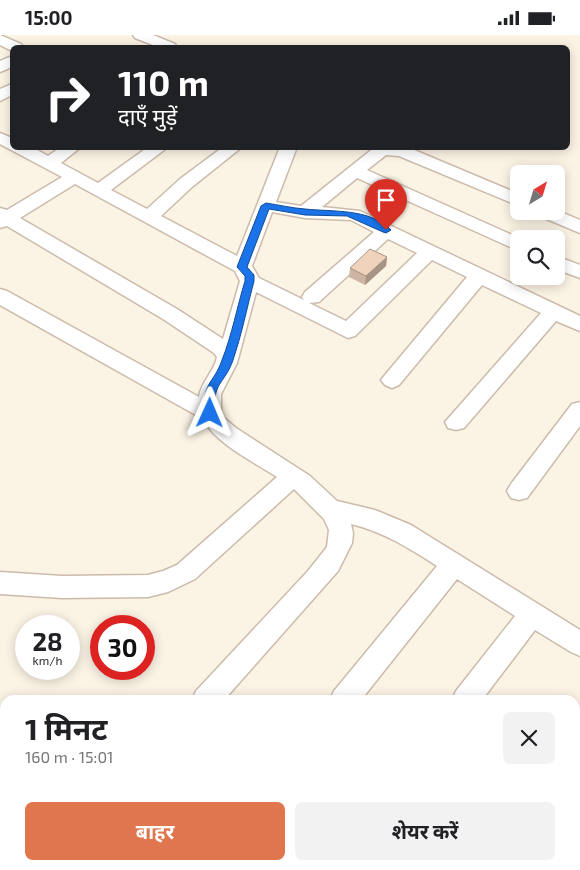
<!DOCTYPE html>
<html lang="hi">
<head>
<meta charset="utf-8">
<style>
	:root { --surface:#fff; --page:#f2f2f2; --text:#202124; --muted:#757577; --accent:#e0764e }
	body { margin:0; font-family:"Exo 2","Noto Sans Devanagari",sans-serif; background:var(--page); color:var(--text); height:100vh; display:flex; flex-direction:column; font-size:19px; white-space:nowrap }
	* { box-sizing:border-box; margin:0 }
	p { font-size:16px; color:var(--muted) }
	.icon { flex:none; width:28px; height:28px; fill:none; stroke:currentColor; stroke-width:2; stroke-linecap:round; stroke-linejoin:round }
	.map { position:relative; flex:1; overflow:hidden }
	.drawer { position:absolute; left:0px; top:660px; width:580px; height:175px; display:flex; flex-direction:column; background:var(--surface); border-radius:15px 15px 0 0; box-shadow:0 2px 12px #0003 }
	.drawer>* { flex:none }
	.guide { position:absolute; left:10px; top:10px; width:560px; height:105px; border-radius:8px; box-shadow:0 2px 12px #0003; background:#202124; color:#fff; overflow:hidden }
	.needle { width:32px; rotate:38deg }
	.fabs { position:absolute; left:510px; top:130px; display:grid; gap:10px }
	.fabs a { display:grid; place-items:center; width:55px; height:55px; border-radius:8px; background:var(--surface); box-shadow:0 2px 12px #0003; font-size:25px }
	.speed { position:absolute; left:15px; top:580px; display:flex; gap:10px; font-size:25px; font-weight:700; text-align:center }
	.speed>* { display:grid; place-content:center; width:65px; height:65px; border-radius:50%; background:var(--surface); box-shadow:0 2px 12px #0003; line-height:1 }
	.speed small { font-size:12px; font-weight:400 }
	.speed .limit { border:8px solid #d22; background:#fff; color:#111 }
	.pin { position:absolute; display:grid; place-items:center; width:42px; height:42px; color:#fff; margin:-51px -21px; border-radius:50% 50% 50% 0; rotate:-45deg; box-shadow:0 0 5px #0007 }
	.pin .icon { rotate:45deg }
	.me { position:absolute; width:55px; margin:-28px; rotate:1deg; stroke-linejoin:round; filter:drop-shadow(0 0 4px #0008) }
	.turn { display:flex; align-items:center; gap:18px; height:105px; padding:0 25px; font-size:22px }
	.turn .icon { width:65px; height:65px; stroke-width:2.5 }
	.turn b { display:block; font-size:35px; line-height:42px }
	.round { display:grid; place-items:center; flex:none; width:52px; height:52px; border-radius:8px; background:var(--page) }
	.head { display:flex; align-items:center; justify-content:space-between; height:85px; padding:0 25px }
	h1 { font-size:30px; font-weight:700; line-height:38px }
	.primary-button { display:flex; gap:10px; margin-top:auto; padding:10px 25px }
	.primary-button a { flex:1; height:58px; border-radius:8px; background:var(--accent); color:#fff; font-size:20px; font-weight:700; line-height:58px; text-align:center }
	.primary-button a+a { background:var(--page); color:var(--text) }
	.status { display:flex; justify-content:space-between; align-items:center; height:35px; padding:0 25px; background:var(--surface); direction:ltr }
	.status svg { height:14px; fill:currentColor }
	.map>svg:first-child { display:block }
</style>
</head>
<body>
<div class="status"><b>15:00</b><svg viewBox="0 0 49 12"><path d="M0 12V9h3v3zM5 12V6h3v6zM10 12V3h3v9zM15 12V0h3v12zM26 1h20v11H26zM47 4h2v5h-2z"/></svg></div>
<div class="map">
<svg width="580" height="835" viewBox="0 0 580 835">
	<rect width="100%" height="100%" fill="#fbf3e4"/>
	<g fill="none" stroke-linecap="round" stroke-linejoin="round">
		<!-- street casing -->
		<g stroke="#ccbbab" stroke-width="3">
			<g id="street">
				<polygon points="0,0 21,9 23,12 12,12 12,16 0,10"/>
				<polygon points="133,0 153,0 175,9 177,12 158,12 135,3"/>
				<polygon points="12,21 12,32 0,37 0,26"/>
				<polygon points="12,49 12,60 0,66 0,54"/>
				<path d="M0,98L12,103V112H32L48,121L61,112H81L61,128L98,148L148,112H168L111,155L147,174L180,144L223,112H242L192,152L161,181L237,221L280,112H297L276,167L301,171L375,112H407L519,159V171L399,121L386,120L367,135L521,204H519V216L357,143L322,172L360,176L580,281V296L556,286L464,393L456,395L448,393L445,387L541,278L482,250L399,350L392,353L385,350L381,345L385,340L467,242L432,225L355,301L348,303L256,257L237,328L221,359V376L224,383L236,393L310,441L337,466L375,475L411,490L580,595V621L571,617L535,595L482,665H452L456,656L515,581L457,544L361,665H330L334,656L437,531C409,513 384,497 351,489L353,498L352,508L338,536L224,665H192L196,656L308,536L327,512L329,495L324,484L294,454L195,544L168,557L148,562L62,563L0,559V537L62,541L148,540L163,536L177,530L277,442C254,427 215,408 203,384L0,270V254L7,256L199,362C201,347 214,337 217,322L214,318L163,284L7,191L0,193V173L7,175L62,142L0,109ZM75,149L235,236L240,246L223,304L177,274L20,183ZM272,177L305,183L351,185L374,197L305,257L302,262L304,265L259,243L252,231ZM388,204L417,218L346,286L309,268L319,267Z"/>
				<polygon points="556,175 580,185 580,198 537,180 534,176"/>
				<polygon points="556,221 580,230 580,243 556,234"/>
				<polygon points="580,367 580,391 527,463 519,465 511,463 507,456 511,449 572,369"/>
				<polygon points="580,703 580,737 575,739 575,705"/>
				<polygon points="194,830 226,830 224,835 192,835"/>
			</g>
		</g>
		<!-- street -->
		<use href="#street" fill="#fff" fill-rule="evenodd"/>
	</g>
	<!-- wall -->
	<polygon fill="#ceb5a3" points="387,222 386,231 365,250 349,242 350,233"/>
	<!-- shaded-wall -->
	<polygon fill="#a79484" points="387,222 386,231 365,250 366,241"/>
	<!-- building -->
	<polygon fill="#efd3bd" stroke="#a79484" points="370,214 387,222 366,241 350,233"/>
	<!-- route -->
	<path fill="#1a73e8" stroke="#114b97" d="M266,168C279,170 292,173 305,174C332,177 370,173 391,195L386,198L383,197L347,181L305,180L269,174L247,232L254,240V246C247,272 242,299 233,325C225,349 211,348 216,378L210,383L205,378C201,348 214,349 222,325C232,300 237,272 245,246V241L237,232L261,171Z"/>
</svg>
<div class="fabs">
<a><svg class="needle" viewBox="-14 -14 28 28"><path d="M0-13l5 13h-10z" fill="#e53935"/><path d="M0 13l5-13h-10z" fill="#757577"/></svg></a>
<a><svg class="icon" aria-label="search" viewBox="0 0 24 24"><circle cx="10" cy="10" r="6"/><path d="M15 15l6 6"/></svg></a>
</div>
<div class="speed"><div>28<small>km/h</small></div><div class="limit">30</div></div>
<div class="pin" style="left:386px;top:195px;background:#d93025"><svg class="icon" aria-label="arrive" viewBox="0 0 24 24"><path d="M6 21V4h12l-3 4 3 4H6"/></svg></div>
<svg class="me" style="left:210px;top:378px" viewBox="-20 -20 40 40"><path d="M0-17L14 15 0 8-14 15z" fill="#1a73e8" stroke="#fff" stroke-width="4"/></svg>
<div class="guide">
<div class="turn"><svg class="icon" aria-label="right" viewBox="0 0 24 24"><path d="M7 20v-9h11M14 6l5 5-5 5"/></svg><div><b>110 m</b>दाएँ मुड़ें</div></div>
</div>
<section class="drawer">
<div class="head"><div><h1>1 मिनट</h1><p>160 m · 15:01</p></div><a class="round"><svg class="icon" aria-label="close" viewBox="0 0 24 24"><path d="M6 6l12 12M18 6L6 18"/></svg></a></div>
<div class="primary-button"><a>बाहर</a><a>शेयर करें</a></div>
</section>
</div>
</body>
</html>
